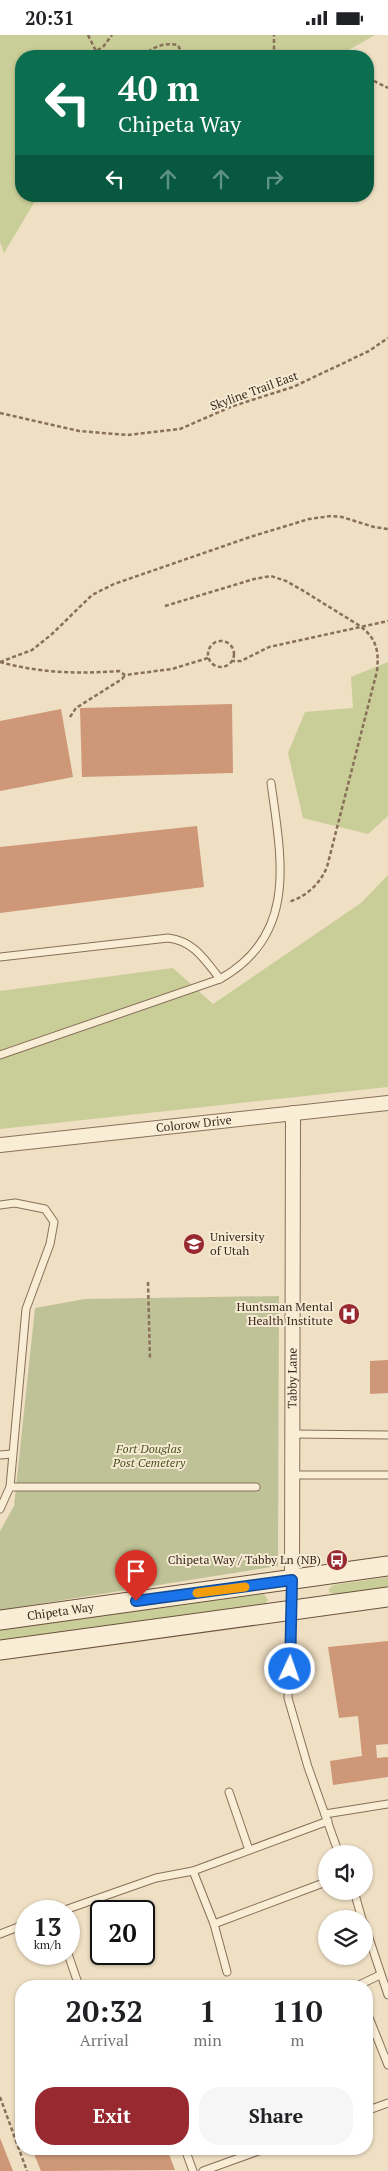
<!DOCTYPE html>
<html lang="en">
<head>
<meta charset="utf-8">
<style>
	:root { --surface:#fff; --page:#f6f6f6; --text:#202124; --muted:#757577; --accent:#992930 }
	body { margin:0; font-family:"PT Serif",serif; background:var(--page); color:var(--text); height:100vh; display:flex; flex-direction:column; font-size:19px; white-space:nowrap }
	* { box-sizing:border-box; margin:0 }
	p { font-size:16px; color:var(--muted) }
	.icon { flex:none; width:28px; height:28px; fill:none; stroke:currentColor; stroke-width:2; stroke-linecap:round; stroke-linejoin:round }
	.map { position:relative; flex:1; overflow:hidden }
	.details { position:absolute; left:15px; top:1945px; width:358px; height:175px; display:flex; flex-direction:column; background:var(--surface); border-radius:20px; box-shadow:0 1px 4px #0004 }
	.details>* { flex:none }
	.hud { position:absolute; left:15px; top:15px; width:359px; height:152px; border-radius:20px; box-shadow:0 1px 4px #0004; background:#0b6e4f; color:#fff; overflow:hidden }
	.fabs { position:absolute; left:318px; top:1810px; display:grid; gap:10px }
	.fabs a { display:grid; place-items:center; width:55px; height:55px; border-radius:50%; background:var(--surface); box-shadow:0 1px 4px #0004; font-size:25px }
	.speed { position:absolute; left:15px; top:1865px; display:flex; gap:10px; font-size:25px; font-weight:700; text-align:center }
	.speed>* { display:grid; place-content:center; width:65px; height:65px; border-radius:50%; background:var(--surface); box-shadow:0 1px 4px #0004; line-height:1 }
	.speed small { font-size:12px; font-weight:400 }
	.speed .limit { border:2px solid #111; border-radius:8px; background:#fff; color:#111 }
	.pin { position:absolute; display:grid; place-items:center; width:42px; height:42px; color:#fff; margin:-51px -21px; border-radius:50% 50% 50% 0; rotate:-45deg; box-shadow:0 0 5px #0007 }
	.pin .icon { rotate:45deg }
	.me { position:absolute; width:55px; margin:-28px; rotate:3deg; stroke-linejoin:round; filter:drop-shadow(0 0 4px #0008) }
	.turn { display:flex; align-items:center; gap:18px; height:105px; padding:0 20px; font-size:22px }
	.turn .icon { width:65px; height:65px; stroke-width:2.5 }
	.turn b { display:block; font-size:35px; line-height:42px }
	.lanes { display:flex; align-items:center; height:48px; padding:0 20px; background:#0003; justify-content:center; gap:25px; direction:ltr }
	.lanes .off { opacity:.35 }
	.eta { display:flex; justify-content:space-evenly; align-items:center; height:85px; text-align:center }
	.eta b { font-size:30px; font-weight:800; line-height:35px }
	.button { display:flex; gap:10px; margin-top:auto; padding:10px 20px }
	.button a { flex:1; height:58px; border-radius:20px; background:var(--accent); color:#fff; font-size:20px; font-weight:800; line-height:58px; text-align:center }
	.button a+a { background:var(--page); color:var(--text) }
	.status { display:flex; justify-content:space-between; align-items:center; height:35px; padding:0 25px; background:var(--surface); direction:ltr }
	.status svg { height:14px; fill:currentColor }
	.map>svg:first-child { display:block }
</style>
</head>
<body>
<div class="status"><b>20:31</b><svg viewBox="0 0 49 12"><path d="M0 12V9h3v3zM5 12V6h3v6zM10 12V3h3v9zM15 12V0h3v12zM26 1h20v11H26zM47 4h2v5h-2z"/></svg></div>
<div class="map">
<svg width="388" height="2136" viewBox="0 0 388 2136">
	<rect width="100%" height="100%" fill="#efdfc3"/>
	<!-- green -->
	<g fill="#c9cd97">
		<polygon points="0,0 375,0 338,21 21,21 21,161 38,161 4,218 0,207"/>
		<polygon points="388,627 388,781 368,799 303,783 288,718 305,677 353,673 351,642"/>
		<polygon points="388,840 388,1052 0,1094 0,956 173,933 213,969 361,868"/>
		<polygon points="388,1542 388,1552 336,1560 329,1557 329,1554 333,1550"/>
		<polygon points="264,1559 268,1565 265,1569 0,1606 0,1595"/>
	</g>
	<!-- cemetery -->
	<polygon fill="#bfc196" points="279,1261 278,1531 0,1575 0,1496 14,1471 35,1273 85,1264"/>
	<!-- building -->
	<g fill="#cd9778">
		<polygon points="232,669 233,738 82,742 80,673"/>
		<polygon points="61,674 73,742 0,756 0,686"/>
		<polygon points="197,791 204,852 0,878 0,812"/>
		<polygon points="388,1325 388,1358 370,1359 370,1326"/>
		<polygon points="388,1606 388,1709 376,1710 377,1723 388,1722 388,1742 333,1750 330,1726 362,1721 358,1681 339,1683 328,1612"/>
		<polygon points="21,2068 21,2084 16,2070"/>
		<polygon points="0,2103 13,2136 0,2136"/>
		<polygon points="32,2114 167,2114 175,2135 41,2136"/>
	</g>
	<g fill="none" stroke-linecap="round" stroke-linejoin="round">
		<!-- lane casing -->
		<g stroke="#89705a" stroke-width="9">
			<g id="lane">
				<path d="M0,922L168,903C194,906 205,925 220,944"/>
				<path d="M0,1020L220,944C299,900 281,822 271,748"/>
				<polyline points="0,1170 15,1168 45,1174 54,1187 50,1209 26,1274 10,1452 0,1474"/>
				<polyline points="292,1399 388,1400"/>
				<polyline points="0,1420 12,1419"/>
				<polyline points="292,1440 388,1440"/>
				<polyline points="10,1452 256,1452"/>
				<polyline points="292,1545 288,1663 308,1732 339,1819"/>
				<polyline points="229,1757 249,1815"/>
				<polyline points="325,1779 388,1769"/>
				<polyline points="193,1836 214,1889 227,1937"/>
				<polyline points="354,1856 362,1884"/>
				<polyline points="62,1876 156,1843 193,1836 328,1786"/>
				<polyline points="364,1888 388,1960"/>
				<polyline points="214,1889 326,1847"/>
				<polyline points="0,1899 26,1889"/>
				<polyline points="68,1919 79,1951"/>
				<polyline points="357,1951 380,1940"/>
				<polyline points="366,1975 388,2030"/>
				<polyline points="366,2076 388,2068"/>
				<polyline points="185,2114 193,2136"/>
				<polyline points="203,2136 264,2114"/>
			</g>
		</g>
		<!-- street casing -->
		<g stroke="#89705a" stroke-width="16">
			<g id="street">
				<path id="s1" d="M0,1110L388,1068"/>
				<path id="s2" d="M292,1545L293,1078"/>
			</g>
		</g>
		<!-- secondary casing -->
		<g stroke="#6b513d" stroke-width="21">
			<g id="secondary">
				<path id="s3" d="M0,1585L388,1531"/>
				<polyline points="0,1615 388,1562"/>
			</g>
		</g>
		<!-- path -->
		<g stroke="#89705a" stroke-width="2.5" stroke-dasharray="4 2.5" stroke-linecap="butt">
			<polyline points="88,0 96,16 103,12 112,0"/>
			<polyline points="97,17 104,21"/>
			<path d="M143,21C153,12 164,7 178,10L183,21"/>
			<polyline points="274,21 274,0"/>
			<polyline points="368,43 388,53"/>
			<polyline points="0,378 79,396 127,400 180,394 233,371 293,352 369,316 388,303"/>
			<path d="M165,571L254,544L271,541L286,546L302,555L360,591C377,604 379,616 377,636L327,832C320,849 306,862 288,867"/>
			<circle cx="221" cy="619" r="13"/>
			<polyline points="231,626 241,626 269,612 388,586"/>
			<polyline points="0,627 32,615 52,599 92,560 114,549 250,502 309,484 331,481 342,482 374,492 388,494"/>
			<path d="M0,627C40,638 78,639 119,636L125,640L172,634L208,623"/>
			<polyline points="70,682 76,673 122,644 125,640"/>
			<polyline points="148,1247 150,1325"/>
			<polyline points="0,2062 27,2136"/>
		</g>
		<!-- lane -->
		<use href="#lane" stroke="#f9edd6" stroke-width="7"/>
		<!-- street -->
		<use href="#street" stroke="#f9edd6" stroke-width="14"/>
		<!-- secondary -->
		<use href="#secondary" stroke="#f9edd6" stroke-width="19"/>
	</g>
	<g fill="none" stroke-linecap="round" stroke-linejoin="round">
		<!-- route casing -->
		<g stroke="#114b97" stroke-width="12">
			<polyline id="route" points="136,1566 292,1545 290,1634"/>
		</g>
		<!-- route -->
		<use href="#route" stroke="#1a73e8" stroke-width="9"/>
		<!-- slow -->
		<polyline stroke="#f59e0b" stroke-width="9" points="197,1558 245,1552"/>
	</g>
	<!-- icons -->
	<defs>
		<g id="university-disc" transform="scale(1.125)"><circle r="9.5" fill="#992930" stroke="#f6ead3"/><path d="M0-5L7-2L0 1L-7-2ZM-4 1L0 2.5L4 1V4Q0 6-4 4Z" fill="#fff"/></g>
		<g id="hospital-disc" transform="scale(1.125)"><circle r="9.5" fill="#992930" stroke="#f6ead3"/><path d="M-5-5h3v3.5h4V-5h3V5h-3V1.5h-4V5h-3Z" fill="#fff"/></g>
		<g id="bus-disc" transform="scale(1.125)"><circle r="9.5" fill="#992930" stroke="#f6ead3"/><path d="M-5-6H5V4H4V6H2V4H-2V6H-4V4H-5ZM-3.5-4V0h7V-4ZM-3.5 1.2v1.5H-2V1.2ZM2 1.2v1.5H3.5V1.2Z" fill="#fff"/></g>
	</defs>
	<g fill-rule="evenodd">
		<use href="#university-disc" x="194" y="1209"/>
		<use href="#hospital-disc" x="349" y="1279"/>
		<use href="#bus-disc" x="337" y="1525"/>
	</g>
	<g text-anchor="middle" stroke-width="4" stroke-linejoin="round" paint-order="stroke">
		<!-- street labels -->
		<g font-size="12" fill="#39291e" stroke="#f6ead3">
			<text transform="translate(254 356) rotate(-20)" y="4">Skyline Trail East</text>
			<text dy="4" stroke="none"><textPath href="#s1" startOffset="195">Colorow Drive</textPath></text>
			<text dy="4" stroke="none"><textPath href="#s2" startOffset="202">Tabby Lane</textPath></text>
			<text dy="4" stroke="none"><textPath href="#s3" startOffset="61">Chipeta Way</textPath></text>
		</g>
		<!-- poi labels -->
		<g font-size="12" fill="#39291e" stroke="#f6ead3" text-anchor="end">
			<text x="210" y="1206" text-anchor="start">University<tspan x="210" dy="14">of Utah</tspan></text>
			<text x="333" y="1276">Huntsman Mental<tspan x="333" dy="14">Health Institute</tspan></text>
			<text x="321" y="1529">Chipeta Way / Tabby Ln (NB)</text>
		</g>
		<!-- park labels -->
		<g font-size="12" font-style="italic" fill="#4c5524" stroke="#f6ead3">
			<text x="149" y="1418">Fort Douglas<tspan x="149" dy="14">Post Cemetery</tspan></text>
		</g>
	</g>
</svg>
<div class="fabs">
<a><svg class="icon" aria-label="sound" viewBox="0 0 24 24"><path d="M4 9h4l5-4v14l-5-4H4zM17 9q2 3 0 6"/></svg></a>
<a><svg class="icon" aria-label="layers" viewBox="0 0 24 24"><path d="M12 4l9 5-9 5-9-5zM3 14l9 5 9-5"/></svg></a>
</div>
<div class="speed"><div>13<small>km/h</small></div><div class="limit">20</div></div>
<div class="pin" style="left:136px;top:1566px;background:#d93025"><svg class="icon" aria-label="arrive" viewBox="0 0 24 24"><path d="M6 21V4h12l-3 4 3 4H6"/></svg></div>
<svg class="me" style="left:290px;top:1634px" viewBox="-20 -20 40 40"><circle r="17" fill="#1a73e8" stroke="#fff" stroke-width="3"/><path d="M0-11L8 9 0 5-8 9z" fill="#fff"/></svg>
<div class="hud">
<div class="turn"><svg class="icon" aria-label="left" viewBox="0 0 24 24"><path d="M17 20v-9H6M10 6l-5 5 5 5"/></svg><div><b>40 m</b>Chipeta Way</div></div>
<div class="lanes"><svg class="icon" aria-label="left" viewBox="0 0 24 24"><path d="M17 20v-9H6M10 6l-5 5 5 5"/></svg><svg class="icon off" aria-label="ahead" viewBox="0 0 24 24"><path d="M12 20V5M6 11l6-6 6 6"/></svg><svg class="icon off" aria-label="ahead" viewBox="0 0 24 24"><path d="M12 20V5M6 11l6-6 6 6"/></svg><svg class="icon off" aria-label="right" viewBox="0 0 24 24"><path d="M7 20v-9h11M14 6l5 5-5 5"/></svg></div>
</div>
<section class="details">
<div class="eta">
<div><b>20:32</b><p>Arrival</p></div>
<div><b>1</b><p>min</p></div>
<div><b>110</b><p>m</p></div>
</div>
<div class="button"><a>Exit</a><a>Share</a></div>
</section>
</div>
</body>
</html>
